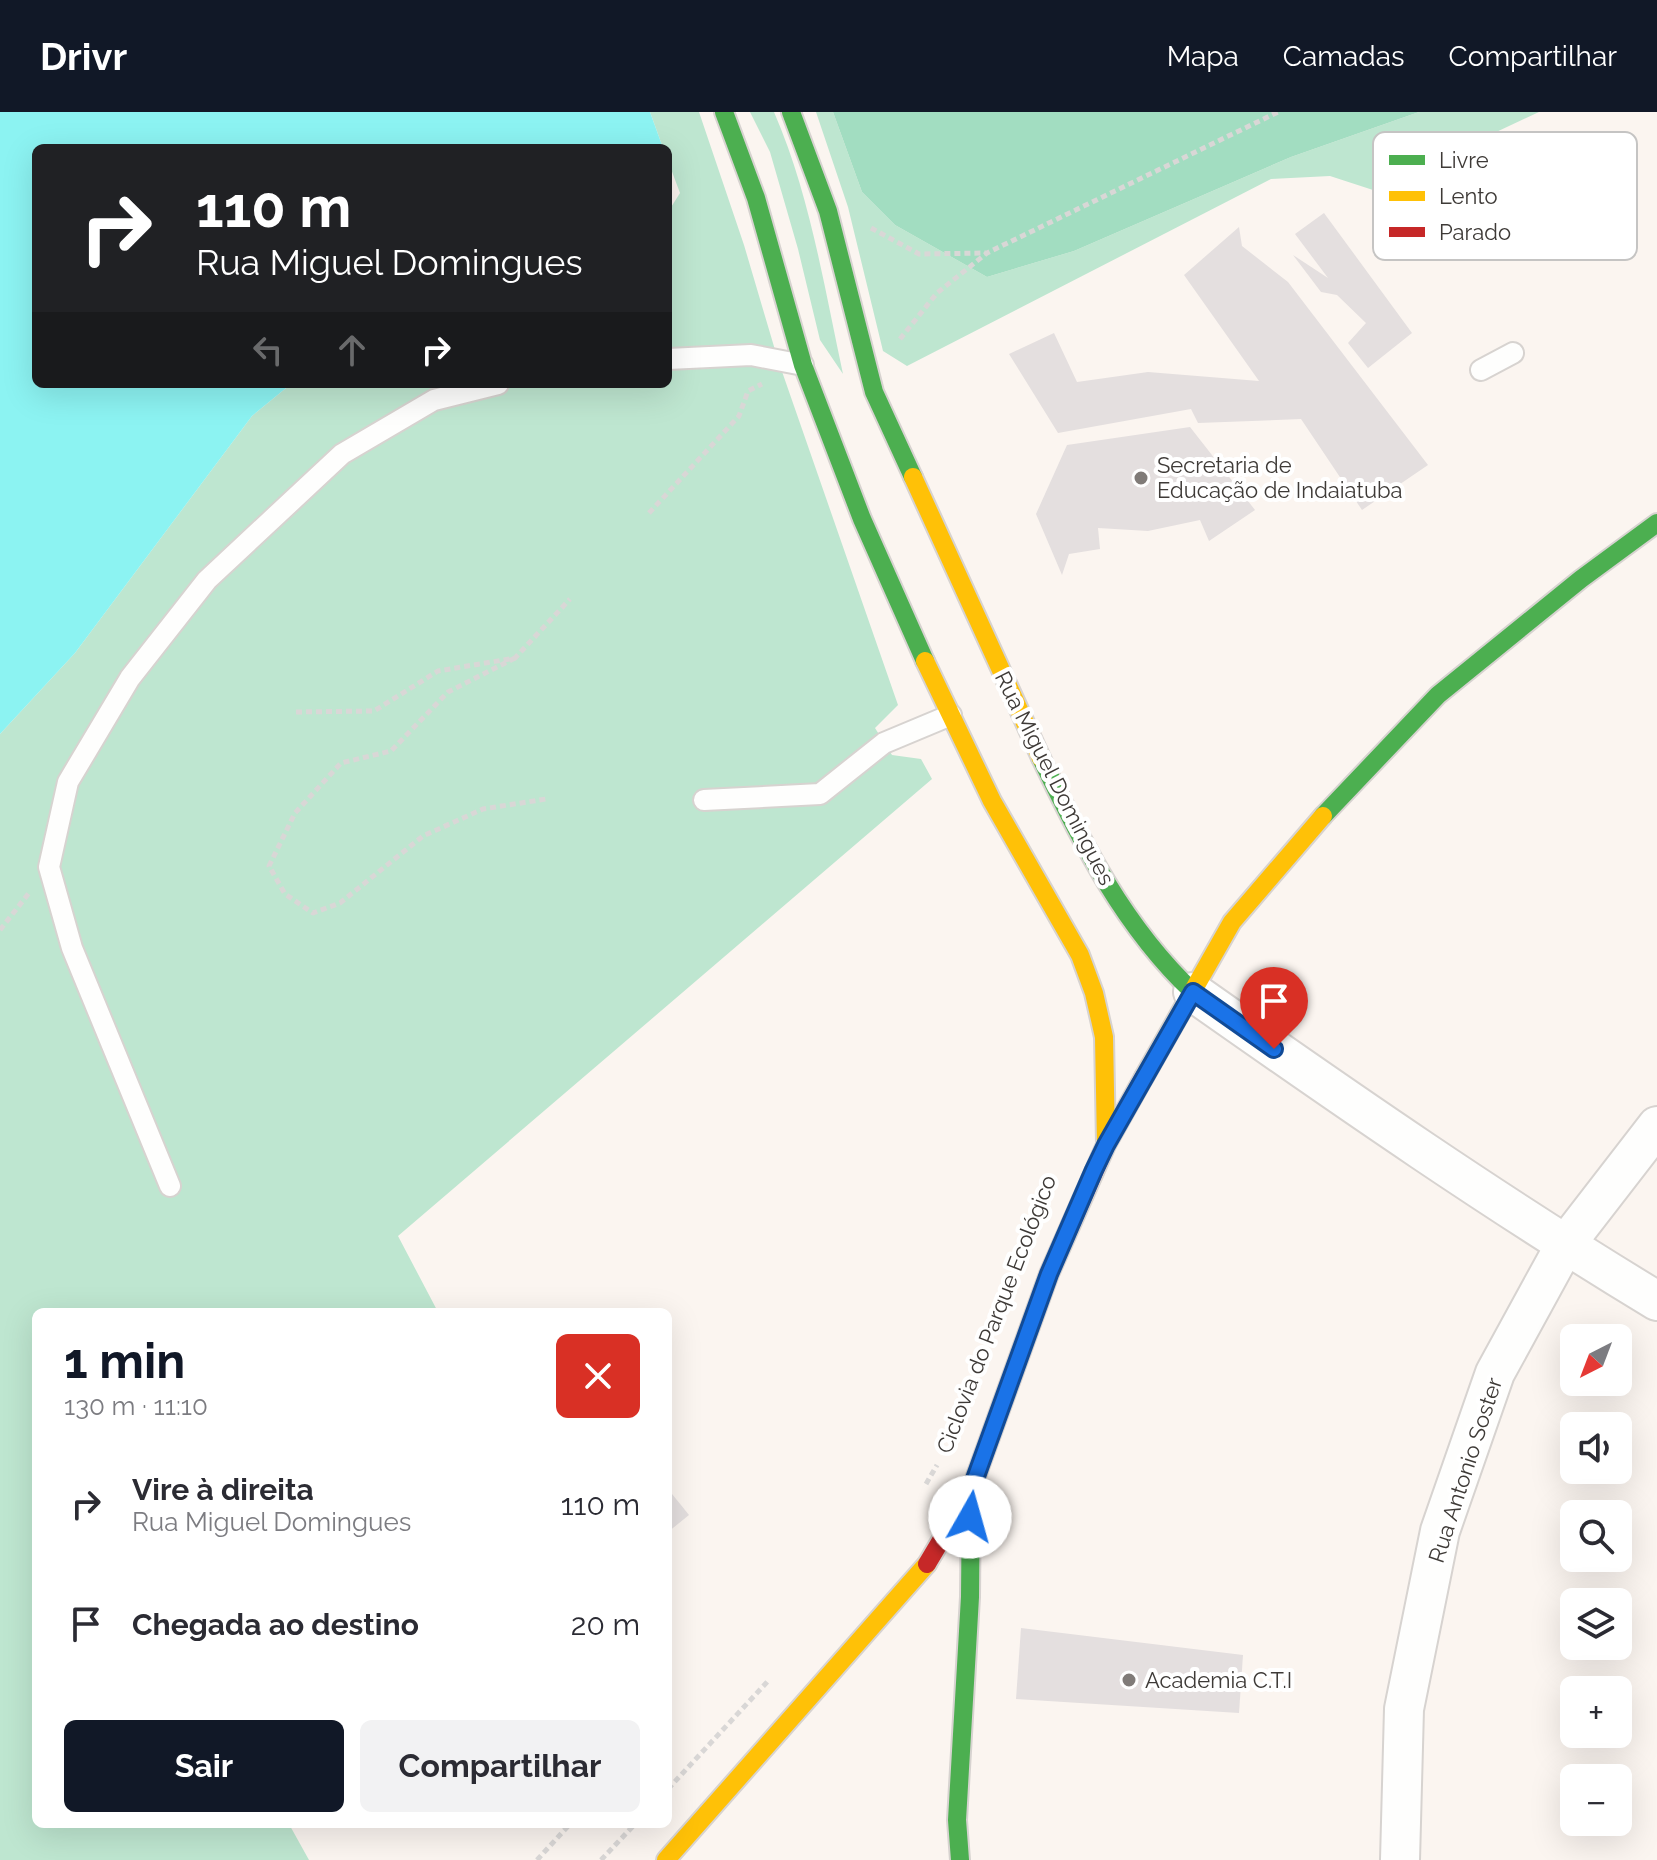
<!DOCTYPE html>
<html lang="pt">
<head>
<meta charset="utf-8">
<style>
	:root { --surface:#fff; --page:#f2f2f3; --text:#2b2b33; --muted:#7c7c81; --accent:#111827 }
	body { margin:0; font-family:Raleway,sans-serif; background:var(--page); color:var(--text); height:100vh; display:flex; flex-direction:column; font-size:30px; white-space:nowrap }
	* { box-sizing:border-box; margin:0 }
	p { font-size:26px; color:var(--muted) }
	.icon { flex:none; width:44px; height:44px; fill:none; stroke:currentColor; stroke-width:2; stroke-linecap:round; stroke-linejoin:round }
	.map { position:relative; flex:1; overflow:hidden }
	.details { position:absolute; left:32px; top:1196px; width:640px; height:520px; display:flex; flex-direction:column; background:var(--surface); border-radius:12px; box-shadow:0 8px 32px #0002 }
	.details>* { flex:none }
	.top-card { position:absolute; left:32px; top:32px; width:640px; height:244px; border-radius:12px; box-shadow:0 8px 32px #0002; background:#202124; color:#fff; overflow:hidden }
	.needle { width:52px; rotate:222deg }
	.buttons { position:absolute; left:1560px; top:1212px; display:grid; gap:16px }
	.buttons a { display:grid; place-items:center; width:72px; height:72px; border-radius:12px; background:var(--surface); box-shadow:0 8px 32px #0002; font-size:40px }
	.pin { position:absolute; display:grid; place-items:center; width:68px; height:68px; color:#fff; margin:-82px -34px; border-radius:50% 50% 50% 0; rotate:-45deg; box-shadow:0 0 8px #0007 }
	.pin .icon { rotate:45deg }
	.me { position:absolute; width:88px; margin:-44px; rotate:7deg; stroke-linejoin:round; filter:drop-shadow(0 0 6px #0008) }
	.turn { display:flex; align-items:center; gap:28px; height:168px; padding:0 32px; font-size:36px }
	.turn .icon { width:104px; height:104px; stroke-width:2.5 }
	.turn b { display:block; font-size:56px; line-height:68px }
	.lanes { display:flex; align-items:center; height:76px; padding:0 32px; background:#0003; justify-content:center; gap:40px; direction:ltr }
	.lanes .off { opacity:.35 }
	.round { display:grid; place-items:center; flex:none; width:84px; height:84px; border-radius:12px; background:var(--page) }
	.headline { display:flex; align-items:center; justify-content:space-between; height:136px; padding:0 32px }
	h1 { font-size:48px; font-weight:700; line-height:60px; color:var(--accent) }
	.button { display:flex; gap:16px; margin-top:auto; padding:16px 32px }
	.button a { flex:1; height:92px; border-radius:12px; background:var(--accent); color:#fff; font-size:32px; font-weight:700; line-height:92px; text-align:center }
	.button a+a { background:var(--page); color:var(--text) }
	ul { padding:0; list-style:none }
	li { display:flex; align-items:center; gap:24px; height:120px; padding:0 32px }
	li div { flex:1 }
	li b { display:block; font-size:30px }
	li em { font-style:normal }
	header { display:flex; align-items:center; gap:48px; box-sizing:border-box; height:112px; padding:0 40px; background:var(--accent); color:#fff }
	header strong { font-size:38px }
	nav { display:flex; gap:44px; margin-inline-start:auto; font-size:28px }
	.map>svg:first-child { display:block }
</style>
</head>
<body>
<header>
<strong>Drivr</strong>
<nav><a>Mapa</a><a>Camadas</a><a>Compartilhar</a></nav>
</header>
<div class="map">
<svg width="1657" height="1748" viewBox="0 0 1657 1748">
	<rect width="100%" height="100%" fill="#fbf5f0"/>
	<!-- green -->
	<g fill="#bee6d0">
		<polygon points="650,0 699,0 744,133 778,248 898,593 875,616 892,643 921,647 932,667 398,1124 438,1200 36,1200 36,1712 289,1712 309,1748 0,1748 0,622 75,541 252,304 291,272 668,272 668,100 680,81 668,49 668,36 663,36"/>
		<path d="M750,0H774C810,83 824,174 843,262L820,228L798,137L770,40Z"/>
		<polygon points="816,0 833,0 862,80 895,113 987,165 1074,139 1291,45 1419,0 1539,0 1373,78 1330,64 1271,67 907,254 883,239 848,95"/>
	</g>
	<!-- forest -->
	<polygon fill="#a2ddc1" points="833,0 1419,0 1291,45 1074,139 987,165 895,113 862,80"/>
	<!-- water -->
	<polygon fill="#8cf3f2" points="0,0 650,0 663,36 36,36 36,272 291,272 252,304 75,541 0,622"/>
	<!-- building -->
	<g fill="#e4dfdf">
		<polygon points="1324,101 1412,221 1368,256 1348,231 1366,211 1337,183 1321,180 1293,143 1328,166 1295,122"/>
		<polygon points="1239,115 1242,134 1288,170 1428,353 1362,398 1301,307 1198,311 1191,297 1058,321 1009,242 1054,221 1077,270 1148,260 1259,269 1184,163"/>
		<polygon points="1190,315 1255,398 1209,429 1200,408 1148,419 1098,416 1100,437 1069,442 1062,463 1036,402 1067,333"/>
		<polygon points="668,1377 689,1403 668,1420"/>
		<polygon points="1021,1516 1243,1543 1239,1601 1016,1587"/>
	</g>
	<g fill="none" stroke-linecap="round" stroke-linejoin="round">
		<!-- lane casing -->
		<g stroke="#d7d3d0" stroke-width="24">
			<g id="lane">
				<polyline points="668,247 751,243 803,253"/>
				<polyline points="1481,258 1513,241"/>
				<polyline points="704,688 820,682 884,631 951,603"/>
				<polyline points="170,1074 72,836 49,755 68,670 130,566 207,468 342,342 434,288 498,272"/>
			</g>
		</g>
		<!-- street casing -->
		<g stroke="#d7d3d0" stroke-width="42">
			<g id="street">
				<path d="M1193,880C1345,987 1498,1093 1657,1189"/>
				<polyline points="1400,1748 1404,1597 1440,1419 1495,1261 1565,1133 1657,1014"/>
			</g>
		</g>
		<!-- fast casing -->
		<g stroke="#d7d3d0" stroke-width="22">
			<g id="fast">
				<polyline points="724,0 756,86 803,253 862,407 925,549"/>
				<polyline points="791,0 828,99 874,280 913,365"/>
				<path d="M1041,646C1082,731 1124,815 1193,880"/>
				<polyline points="1323,704 1438,583 1581,467 1657,411"/>
				<polyline points="960,1748 957,1708 970,1485 971,1378"/>
			</g>
		</g>
		<!-- slow casing -->
		<g stroke="#d7d3d0" stroke-width="22">
			<g id="slow">
				<polyline points="913,365 1041,646"/>
				<polyline points="925,549 992,689 1080,843 1094,881 1104,925 1106,1031"/>
				<polyline points="1144,965 1232,810 1323,704"/>
				<polyline points="666,1748 927,1452"/>
			</g>
		</g>
		<!-- jam casing -->
		<g stroke="#d7d3d0" stroke-width="22">
			<polyline id="jam" points="927,1452 971,1378 1049,1162 1106,1033 1144,965"/>
		</g>
		<!-- path -->
		<g stroke="#d9d7d6" stroke-width="5" stroke-dasharray="6 4" stroke-linecap="butt">
			<polyline points="871,116 919,142 986,141"/>
			<polyline points="900,227 937,181 987,141 1278,0"/>
			<polyline points="649,401 739,304 748,279 762,272"/>
			<polyline points="515,546 448,580 391,639 341,651 295,701 269,754 285,782 313,801 340,791 423,724 483,697 546,687"/>
			<polyline points="296,600 374,599 438,559 515,546 570,487"/>
			<polyline points="0,818 29,781"/>
			<polyline points="926,1372 937,1353"/>
			<polyline points="668,1677 768,1569"/>
			<polyline points="537,1748 570,1712"/>
			<polyline points="601,1748 635,1712"/>
		</g>
		<!-- lane -->
		<use href="#lane" stroke="#fefefd" stroke-width="20"/>
		<!-- street -->
		<use href="#street" stroke="#fefefd" stroke-width="38"/>
		<!-- fast -->
		<use href="#fast" stroke="#4caf50" stroke-width="18"/>
		<!-- slow -->
		<use href="#slow" stroke="#ffc107" stroke-width="18"/>
		<!-- jam -->
		<use href="#jam" stroke="#c62828" stroke-width="18"/>
	</g>
	<g fill="none" stroke-linecap="round" stroke-linejoin="round">
		<!-- route casing -->
		<g stroke="#114b97" stroke-width="20">
			<polyline id="route" points="970,1405 971,1378 1049,1162 1094,1058 1106,1033 1193,880 1274,937"/>
		</g>
		<!-- route -->
		<use href="#route" stroke="#1a73e8" stroke-width="14"/>
	</g>
	<!-- markers -->
	<g fill="#807b78" stroke="#fff" stroke-width="3">
		<circle cx="1141" cy="366" r="8"/>
		<circle cx="1129" cy="1568" r="8"/>
	</g>
	<g text-anchor="middle" stroke-width="8" stroke-linejoin="round" paint-order="stroke">
		<!-- poi labels -->
		<g font-size="22" fill="#3e3a37" stroke="#fff" text-anchor="start">
			<text x="1157" y="361">Secretaria de<tspan x="1157" dy="25">Educação de Indaiatuba</tspan></text>
			<text x="1145" y="1576">Academia C.T.I</text>
		</g>
		<!-- street labels -->
		<g font-size="22" fill="#3e3a37" stroke="#fff">
			<text transform="translate(1055 666) rotate(63)" y="8">Rua Miguel Domingues</text>
			<text transform="translate(996 1202) rotate(-69)" y="8">Ciclovia do Parque Ecológico</text>
			<text transform="translate(1465 1358) rotate(-72)" y="8">Rua Antonio Soster</text>
		</g>
	</g>
	<!-- legend -->
	<rect x="1373" y="20" width="264" height="128" rx="12" fill="#fff" stroke="#c5c4c3" stroke-width="2"/>
	<rect x="1389" y="43" width="36" height="10" fill="#4caf50"/>
	<rect x="1389" y="79" width="36" height="10" fill="#ffc107"/>
	<rect x="1389" y="115" width="36" height="10" fill="#c62828"/>
	<g font-size="22" fill="#3e3a37">
		<text x="1439" y="56">Livre</text>
		<text x="1439" y="92">Lento</text>
		<text x="1439" y="128">Parado</text>
	</g>
</svg>
<div class="buttons">
<a><svg class="needle" viewBox="-14 -14 28 28"><path d="M0-13l5 13h-10z" fill="#e53935"/><path d="M0 13l5-13h-10z" fill="#7c7c81"/></svg></a>
<a><svg class="icon" aria-label="sound" viewBox="0 0 24 24"><path d="M4 9h4l5-4v14l-5-4H4zM17 9q2 3 0 6"/></svg></a>
<a><svg class="icon" aria-label="search" viewBox="0 0 24 24"><circle cx="10" cy="10" r="6"/><path d="M15 15l6 6"/></svg></a>
<a><svg class="icon" aria-label="layers" viewBox="0 0 24 24"><path d="M12 4l9 5-9 5-9-5zM3 14l9 5 9-5"/></svg></a>
<a>+</a>
<a>−</a>
</div>
<div class="pin" style="left:1274px;top:937px;background:#d93025"><svg class="icon" aria-label="arrive" viewBox="0 0 24 24"><path d="M6 21V4h12l-3 4 3 4H6"/></svg></div>
<svg class="me" style="left:970px;top:1405px" viewBox="-20 -20 40 40"><circle r="19" fill="#fff"/><path d="M0-13L10 11 0 6-10 11z" fill="#1a73e8"/></svg>
<div class="top-card">
<div class="turn"><svg class="icon" aria-label="right" viewBox="0 0 24 24"><path d="M7 20v-9h11M14 6l5 5-5 5"/></svg><div><b>110 m</b>Rua Miguel Domingues</div></div>
<div class="lanes"><svg class="icon off" aria-label="left" viewBox="0 0 24 24"><path d="M17 20v-9H6M10 6l-5 5 5 5"/></svg><svg class="icon off" aria-label="ahead" viewBox="0 0 24 24"><path d="M12 20V5M6 11l6-6 6 6"/></svg><svg class="icon" aria-label="right" viewBox="0 0 24 24"><path d="M7 20v-9h11M14 6l5 5-5 5"/></svg></div>
</div>
<section class="details">
<div class="headline"><div><h1>1 min</h1><p>130 m · 11:10</p></div><a class="round" style="background:#d93025;color:#fff"><svg class="icon" aria-label="close" viewBox="0 0 24 24"><path d="M6 6l12 12M18 6L6 18"/></svg></a></div>
<ul>
<li><svg class="icon" aria-label="right" viewBox="0 0 24 24"><path d="M7 20v-9h11M14 6l5 5-5 5"/></svg><div><b>Vire à direita</b><p>Rua Miguel Domingues</p></div><em>110 m</em></li>
<li><svg class="icon" aria-label="arrive" viewBox="0 0 24 24"><path d="M6 21V4h12l-3 4 3 4H6"/></svg><div><b>Chegada ao destino</b></div><em>20 m</em></li>
</ul>
<div class="button"><a>Sair</a><a>Compartilhar</a></div>
</section>
</div>
</body>
</html>
